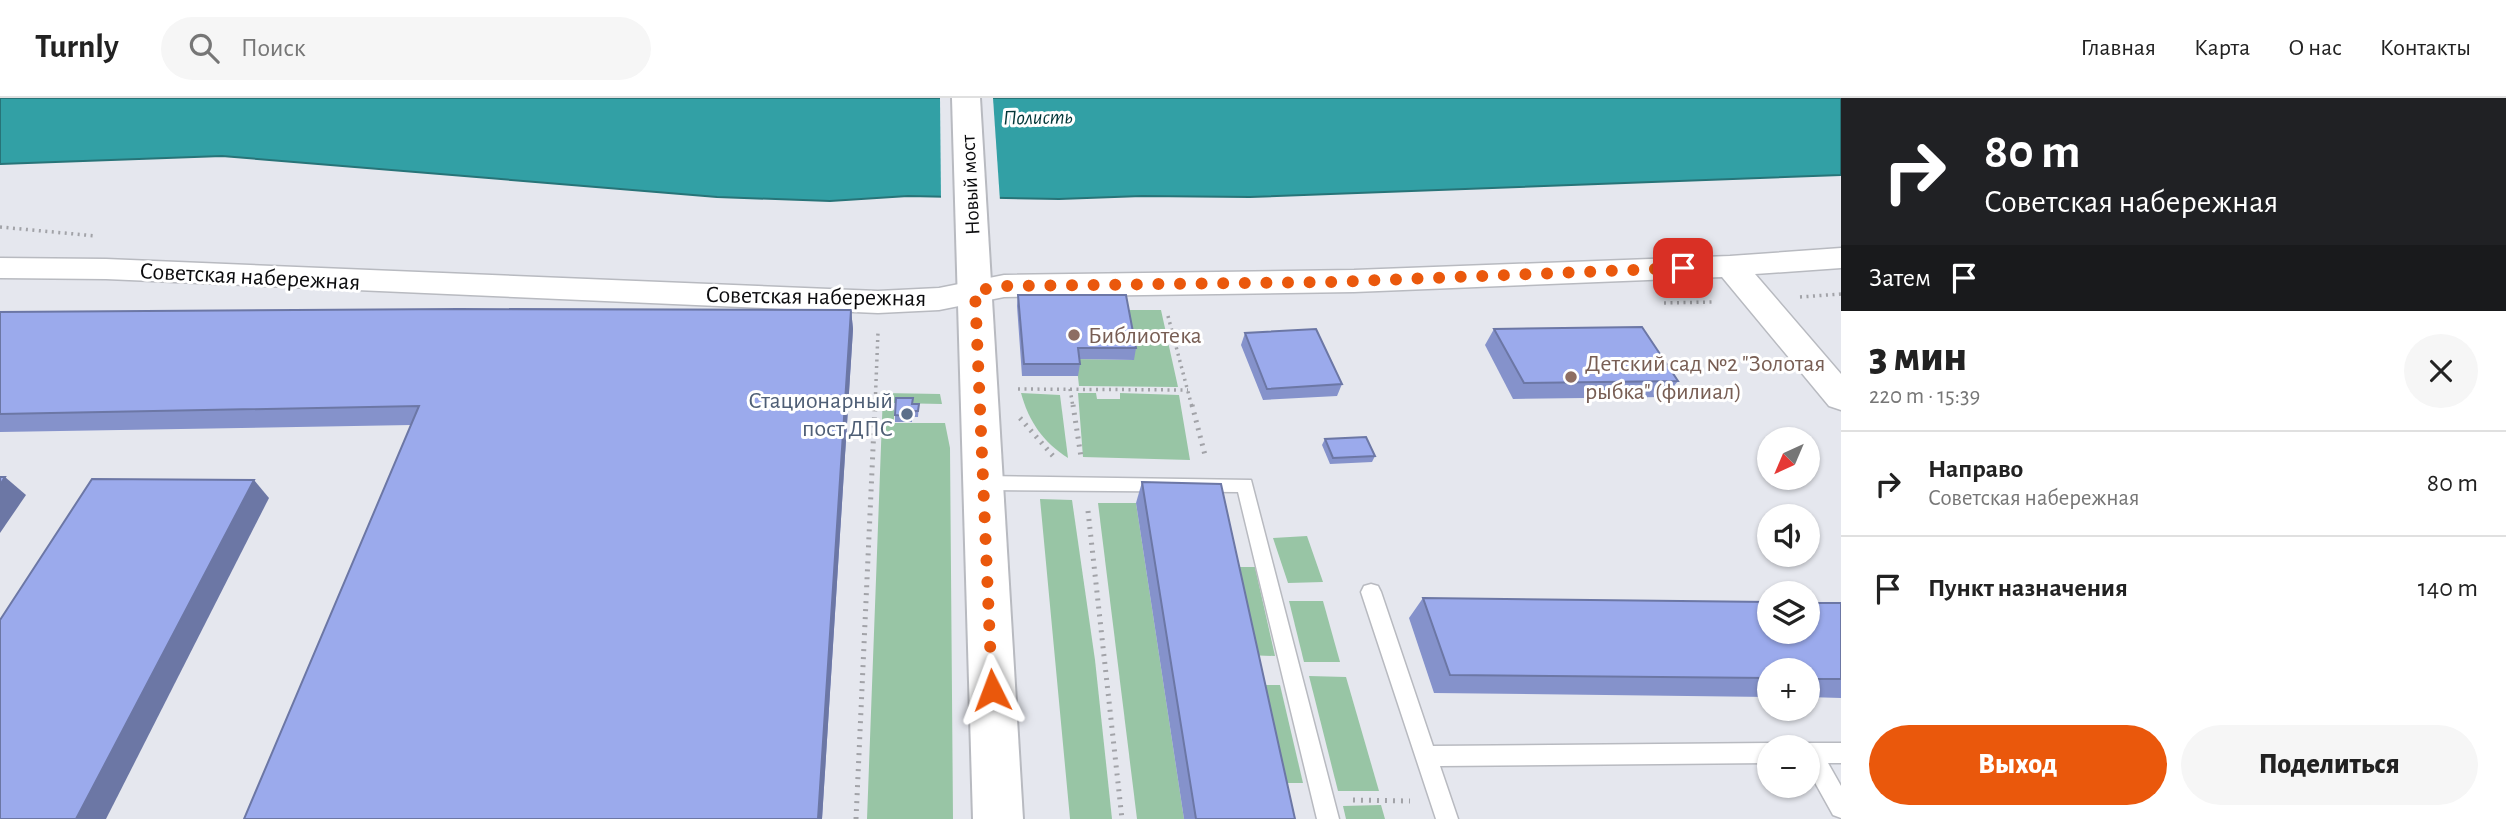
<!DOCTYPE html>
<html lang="ru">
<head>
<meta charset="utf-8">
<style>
	:root { --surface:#fff; --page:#f6f6f6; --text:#222; --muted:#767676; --line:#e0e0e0; --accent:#ea580c }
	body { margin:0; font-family:"Alegreya Sans",sans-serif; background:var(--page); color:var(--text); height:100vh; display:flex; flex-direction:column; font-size:26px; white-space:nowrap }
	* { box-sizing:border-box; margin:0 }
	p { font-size:23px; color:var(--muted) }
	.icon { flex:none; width:38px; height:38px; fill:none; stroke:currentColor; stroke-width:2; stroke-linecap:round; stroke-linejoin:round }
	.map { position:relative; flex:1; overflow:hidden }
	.drawer { display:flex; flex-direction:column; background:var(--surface); width:665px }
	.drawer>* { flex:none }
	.banner { background:#202124; color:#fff; overflow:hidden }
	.needle { width:46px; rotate:224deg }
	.controls { position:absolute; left:1757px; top:329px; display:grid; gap:14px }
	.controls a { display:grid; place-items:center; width:63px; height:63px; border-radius:50%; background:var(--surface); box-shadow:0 2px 5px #0004; font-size:35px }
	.pin { position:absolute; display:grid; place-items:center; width:60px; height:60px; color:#fff; margin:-30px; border-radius:14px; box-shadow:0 4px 10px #0006 }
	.me { position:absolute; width:77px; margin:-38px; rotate:357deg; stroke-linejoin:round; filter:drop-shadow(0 0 5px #0008) }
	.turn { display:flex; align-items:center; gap:24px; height:147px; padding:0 28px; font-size:32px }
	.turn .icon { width:91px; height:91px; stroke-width:2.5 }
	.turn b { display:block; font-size:49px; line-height:60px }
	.then { display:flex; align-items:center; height:66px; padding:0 28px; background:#0003; gap:14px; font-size:26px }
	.round { display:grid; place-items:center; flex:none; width:74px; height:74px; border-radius:37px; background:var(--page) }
	.head { display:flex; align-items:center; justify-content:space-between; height:119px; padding:0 28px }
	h1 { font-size:42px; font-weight:800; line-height:52px }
	.action { display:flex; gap:14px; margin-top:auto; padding:14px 28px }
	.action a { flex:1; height:80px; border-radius:42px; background:var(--accent); color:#fff; font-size:28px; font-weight:800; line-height:80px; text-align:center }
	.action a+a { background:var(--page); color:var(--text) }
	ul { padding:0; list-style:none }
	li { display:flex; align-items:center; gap:21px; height:105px; padding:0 28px; border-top:2px solid var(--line) }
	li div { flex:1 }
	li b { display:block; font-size:26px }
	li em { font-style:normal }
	header { display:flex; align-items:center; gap:42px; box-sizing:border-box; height:98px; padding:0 35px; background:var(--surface); border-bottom:2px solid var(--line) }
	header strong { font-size:33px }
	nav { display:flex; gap:38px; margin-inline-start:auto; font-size:24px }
	.search { width:490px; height:63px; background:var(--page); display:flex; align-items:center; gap:18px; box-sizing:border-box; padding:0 24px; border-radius:38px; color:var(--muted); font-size:26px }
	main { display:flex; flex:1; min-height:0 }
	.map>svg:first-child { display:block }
</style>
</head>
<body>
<header>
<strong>Turnly</strong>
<div class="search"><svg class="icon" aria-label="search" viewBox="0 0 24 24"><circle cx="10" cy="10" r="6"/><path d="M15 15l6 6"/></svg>Поиск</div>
<nav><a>Главная</a><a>Карта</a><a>О нас</a><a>Контакты</a></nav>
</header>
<main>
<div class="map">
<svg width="1841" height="721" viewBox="0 0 1841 721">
	<rect width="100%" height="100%" fill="#e5e7ee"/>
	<!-- green -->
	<g fill="#98c5a5">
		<polygon points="1125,212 1161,212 1178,289 1079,288 1076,261 1133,262"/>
		<polygon points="883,295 940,296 942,306 894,305 894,325 945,325 950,350 953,721 867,721"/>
		<path d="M1021,295L1060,297L1068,360C1043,344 1029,324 1021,295Z"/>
		<polygon points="1078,295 1096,295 1097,301 1120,301 1120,295 1179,297 1190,362 1083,359"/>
		<polygon points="1040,401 1072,402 1095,562 1112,721 1070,721"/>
		<polygon points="1098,405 1136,405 1184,721 1137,721"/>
		<polygon points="1307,438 1323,484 1288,485 1273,440"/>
		<polygon points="1226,469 1255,469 1275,558 1245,557"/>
		<polygon points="1289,503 1323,503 1340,564 1304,564"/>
		<polygon points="1309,578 1346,579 1379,693 1338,693"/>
		<polygon points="1251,587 1280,587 1303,685 1271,685"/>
		<polygon points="1381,707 1385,721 1346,721 1343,708"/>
	</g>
	<!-- water -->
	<polygon fill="#32a0a5" stroke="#277478" stroke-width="2" points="0,0 1841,0 1841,77 1250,99 1142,98 1059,101 908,98 830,103 717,99 222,58 0,66"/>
	<!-- pier -->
	<polygon fill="#e5e7ee" points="940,0 993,0 1000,103 941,102"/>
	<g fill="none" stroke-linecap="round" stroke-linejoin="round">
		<!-- service casing -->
		<g stroke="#b8bac0" stroke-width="3">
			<g id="service">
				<polygon points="983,378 1251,382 1339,721 1317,721 1238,394 983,392 977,390 974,385 977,380"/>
				<polygon points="1371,486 1378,488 1381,494 1433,648 1769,645 1777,649 1769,649 1769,665 1440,668 1458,721 1436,721 1361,494 1364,488"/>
				<polygon points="1808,645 1841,645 1841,665 1828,665 1841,688 1841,720 1833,717 1808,672 1808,649 1800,649"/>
			</g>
		</g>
		<!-- minor casing -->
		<g stroke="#b8bac0" stroke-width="3">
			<polygon id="minor" points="1841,150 1841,170 1755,176 1841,276 1841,312 1829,308 1722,179 1354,194 1004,199 939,212 878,215 106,181 0,180 0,160 106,161 878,193 939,190 1004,177 1354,172 1730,158"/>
		</g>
		<!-- primary casing -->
		<g stroke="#b8bac0" stroke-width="4">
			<polygon id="primary" points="952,0 980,0 1023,721 973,721"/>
		</g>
		<!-- path-far1 -->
		<g stroke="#a2a3a8" stroke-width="3.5" stroke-dasharray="2 4.5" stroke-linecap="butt">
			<polyline points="0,129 96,138"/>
			<polyline points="1800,199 1841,196"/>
			<polyline points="1664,205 1714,204"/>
			<polyline points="1168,218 1192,309"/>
			<polyline points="1018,291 1188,292"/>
			<polyline points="1070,291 1073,309"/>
			<polyline points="875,309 878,234"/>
		</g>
		<!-- path -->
		<g stroke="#a2a3a8" stroke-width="5" stroke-dasharray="2 6" stroke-linecap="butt">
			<polyline points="1073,307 1081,359"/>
			<polyline points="1192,307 1206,361"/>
			<polyline points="1020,320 1053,358"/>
			<polyline points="1088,413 1122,721"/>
			<polyline points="1353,702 1410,703"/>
			<polyline points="856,721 875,307"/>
		</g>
		<!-- service -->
		<use href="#service" fill="#fff" fill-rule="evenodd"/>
		<!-- minor -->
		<use href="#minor" fill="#fff" fill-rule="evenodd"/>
		<!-- primary -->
		<use href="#primary" fill="#fff" fill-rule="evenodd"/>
	</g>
	<!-- wall -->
	<g fill="#8592cb">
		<polygon points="1018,197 1136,250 1134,262 1079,261 1080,266 1078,278 1022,278 1017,208"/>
		<polygon points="851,212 853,231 822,721 244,721 411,327 0,334 0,214"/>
		<polygon points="1494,231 1678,283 1665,299 1513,301 1485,247"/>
		<polygon points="1245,235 1342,286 1337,298 1263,302 1241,247"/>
		<polygon points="912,306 919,306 918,319 912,319 912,324 895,324 895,317"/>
		<polygon points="1325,341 1375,358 1372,364 1330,366 1322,347"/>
		<polygon points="1142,384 1295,721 1184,721 1136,405"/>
		<polygon points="1423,500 1841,505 1841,600 1808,599 1808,572 1769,572 1769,599 1434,595 1409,520"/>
	</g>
	<!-- shaded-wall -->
	<g fill="#6c77a5">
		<polygon points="851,212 853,231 822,721 818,721"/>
		<polygon points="5,379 26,397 0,435 0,387"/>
		<polygon points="254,382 269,400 106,721 76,721"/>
	</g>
	<!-- building -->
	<g fill="#9baaec" stroke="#6c77a5" stroke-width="2">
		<polygon points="1018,197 1126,197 1136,250 1078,250 1080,266 1024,266"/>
		<polygon points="459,211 851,212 818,721 244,721 419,308 0,316 0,214"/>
		<polygon points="1642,229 1678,283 1524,285 1494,231"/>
		<polygon points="1316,231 1342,286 1267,291 1245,235"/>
		<polygon points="896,300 913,300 912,306 919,306 918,313 912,313 912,318 895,317"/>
		<polygon points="1366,339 1375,358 1333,360 1325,341"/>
		<polygon points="0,379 5,379 0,387"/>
		<polygon points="92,381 254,382 76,721 0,721 0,522"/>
		<polygon points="1142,384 1221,386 1295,721 1196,721"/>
		<polygon points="1423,500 1769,504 1769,534 1808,534 1808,505 1841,505 1841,581 1808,581 1808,572 1769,572 1769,580 1450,577"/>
	</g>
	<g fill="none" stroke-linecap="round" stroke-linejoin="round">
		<!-- route -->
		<polyline stroke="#ea580c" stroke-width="12" stroke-dasharray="0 21.6" points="992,592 975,193 1004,188 1331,184 1683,170"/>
	</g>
	<!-- markers -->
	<g fill="#8d6e63" stroke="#fff" stroke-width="2.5">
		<circle cx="1074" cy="237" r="7"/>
		<circle cx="1571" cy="279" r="7"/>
	</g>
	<circle fill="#5c6f8a" stroke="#fff" stroke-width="2.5" cx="907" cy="316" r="7"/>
	<g text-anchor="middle" stroke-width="6" stroke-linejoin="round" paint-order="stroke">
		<!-- far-water labels -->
		<g font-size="21" font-style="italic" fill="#023739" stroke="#fff">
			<text transform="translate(1038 19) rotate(-1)" y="7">Полисть</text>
		</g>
		<!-- far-street labels -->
		<g font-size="21" fill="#0c0c0e" stroke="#fff">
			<text transform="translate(970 87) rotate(-93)" y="7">Новый мост</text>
		</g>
		<!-- street labels -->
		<g font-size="24" fill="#0c0c0e" stroke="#fff">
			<text transform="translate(250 178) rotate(3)" y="8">Советская набережная</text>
			<text transform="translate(816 198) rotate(1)" y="8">Советская набережная</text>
		</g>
		<!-- education labels -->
		<g font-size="24" fill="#785e54" stroke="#fff" text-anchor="start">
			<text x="1088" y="245">Библиотека</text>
			<text x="1585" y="273">Детский сад №2 "Золотая<tspan x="1585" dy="28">рыбка" (филиал)</tspan></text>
		</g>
		<!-- service labels -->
		<g font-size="24" fill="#4e5e75" stroke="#fff" text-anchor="end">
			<text x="893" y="310">Стационарный<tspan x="893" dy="28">пост ДПС</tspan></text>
		</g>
	</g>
</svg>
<div class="controls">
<a><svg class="needle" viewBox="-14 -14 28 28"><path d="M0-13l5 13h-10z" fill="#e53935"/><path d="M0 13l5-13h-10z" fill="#767676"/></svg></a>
<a><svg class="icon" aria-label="sound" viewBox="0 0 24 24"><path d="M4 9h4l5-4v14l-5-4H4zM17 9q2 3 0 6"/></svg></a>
<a><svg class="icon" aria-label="layers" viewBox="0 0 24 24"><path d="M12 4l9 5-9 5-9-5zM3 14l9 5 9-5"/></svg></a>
<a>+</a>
<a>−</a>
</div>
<div class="pin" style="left:1683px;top:170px;background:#d93025"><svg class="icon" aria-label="arrive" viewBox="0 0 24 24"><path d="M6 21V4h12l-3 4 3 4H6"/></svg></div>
<svg class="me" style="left:992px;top:592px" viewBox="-20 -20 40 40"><path d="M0-17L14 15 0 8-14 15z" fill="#ea580c" stroke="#fff" stroke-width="4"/></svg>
</div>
<section class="drawer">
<div class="banner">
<div class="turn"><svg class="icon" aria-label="right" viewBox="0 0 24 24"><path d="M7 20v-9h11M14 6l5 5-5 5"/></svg><div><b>80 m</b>Советская набережная</div></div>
<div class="then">Затем<svg class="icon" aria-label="arrive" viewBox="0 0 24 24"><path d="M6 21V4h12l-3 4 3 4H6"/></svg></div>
</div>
<div class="head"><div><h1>3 мин</h1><p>220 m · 15:39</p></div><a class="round"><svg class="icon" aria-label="close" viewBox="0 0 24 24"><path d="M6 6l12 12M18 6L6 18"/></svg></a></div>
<ul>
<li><svg class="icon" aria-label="right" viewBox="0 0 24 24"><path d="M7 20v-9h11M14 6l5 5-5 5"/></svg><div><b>Направо</b><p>Советская набережная</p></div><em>80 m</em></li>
<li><svg class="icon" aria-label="arrive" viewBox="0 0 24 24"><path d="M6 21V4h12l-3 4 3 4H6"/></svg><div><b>Пункт назначения</b></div><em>140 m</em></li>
</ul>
<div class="action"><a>Выход</a><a>Поделиться</a></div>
</section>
</main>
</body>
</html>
